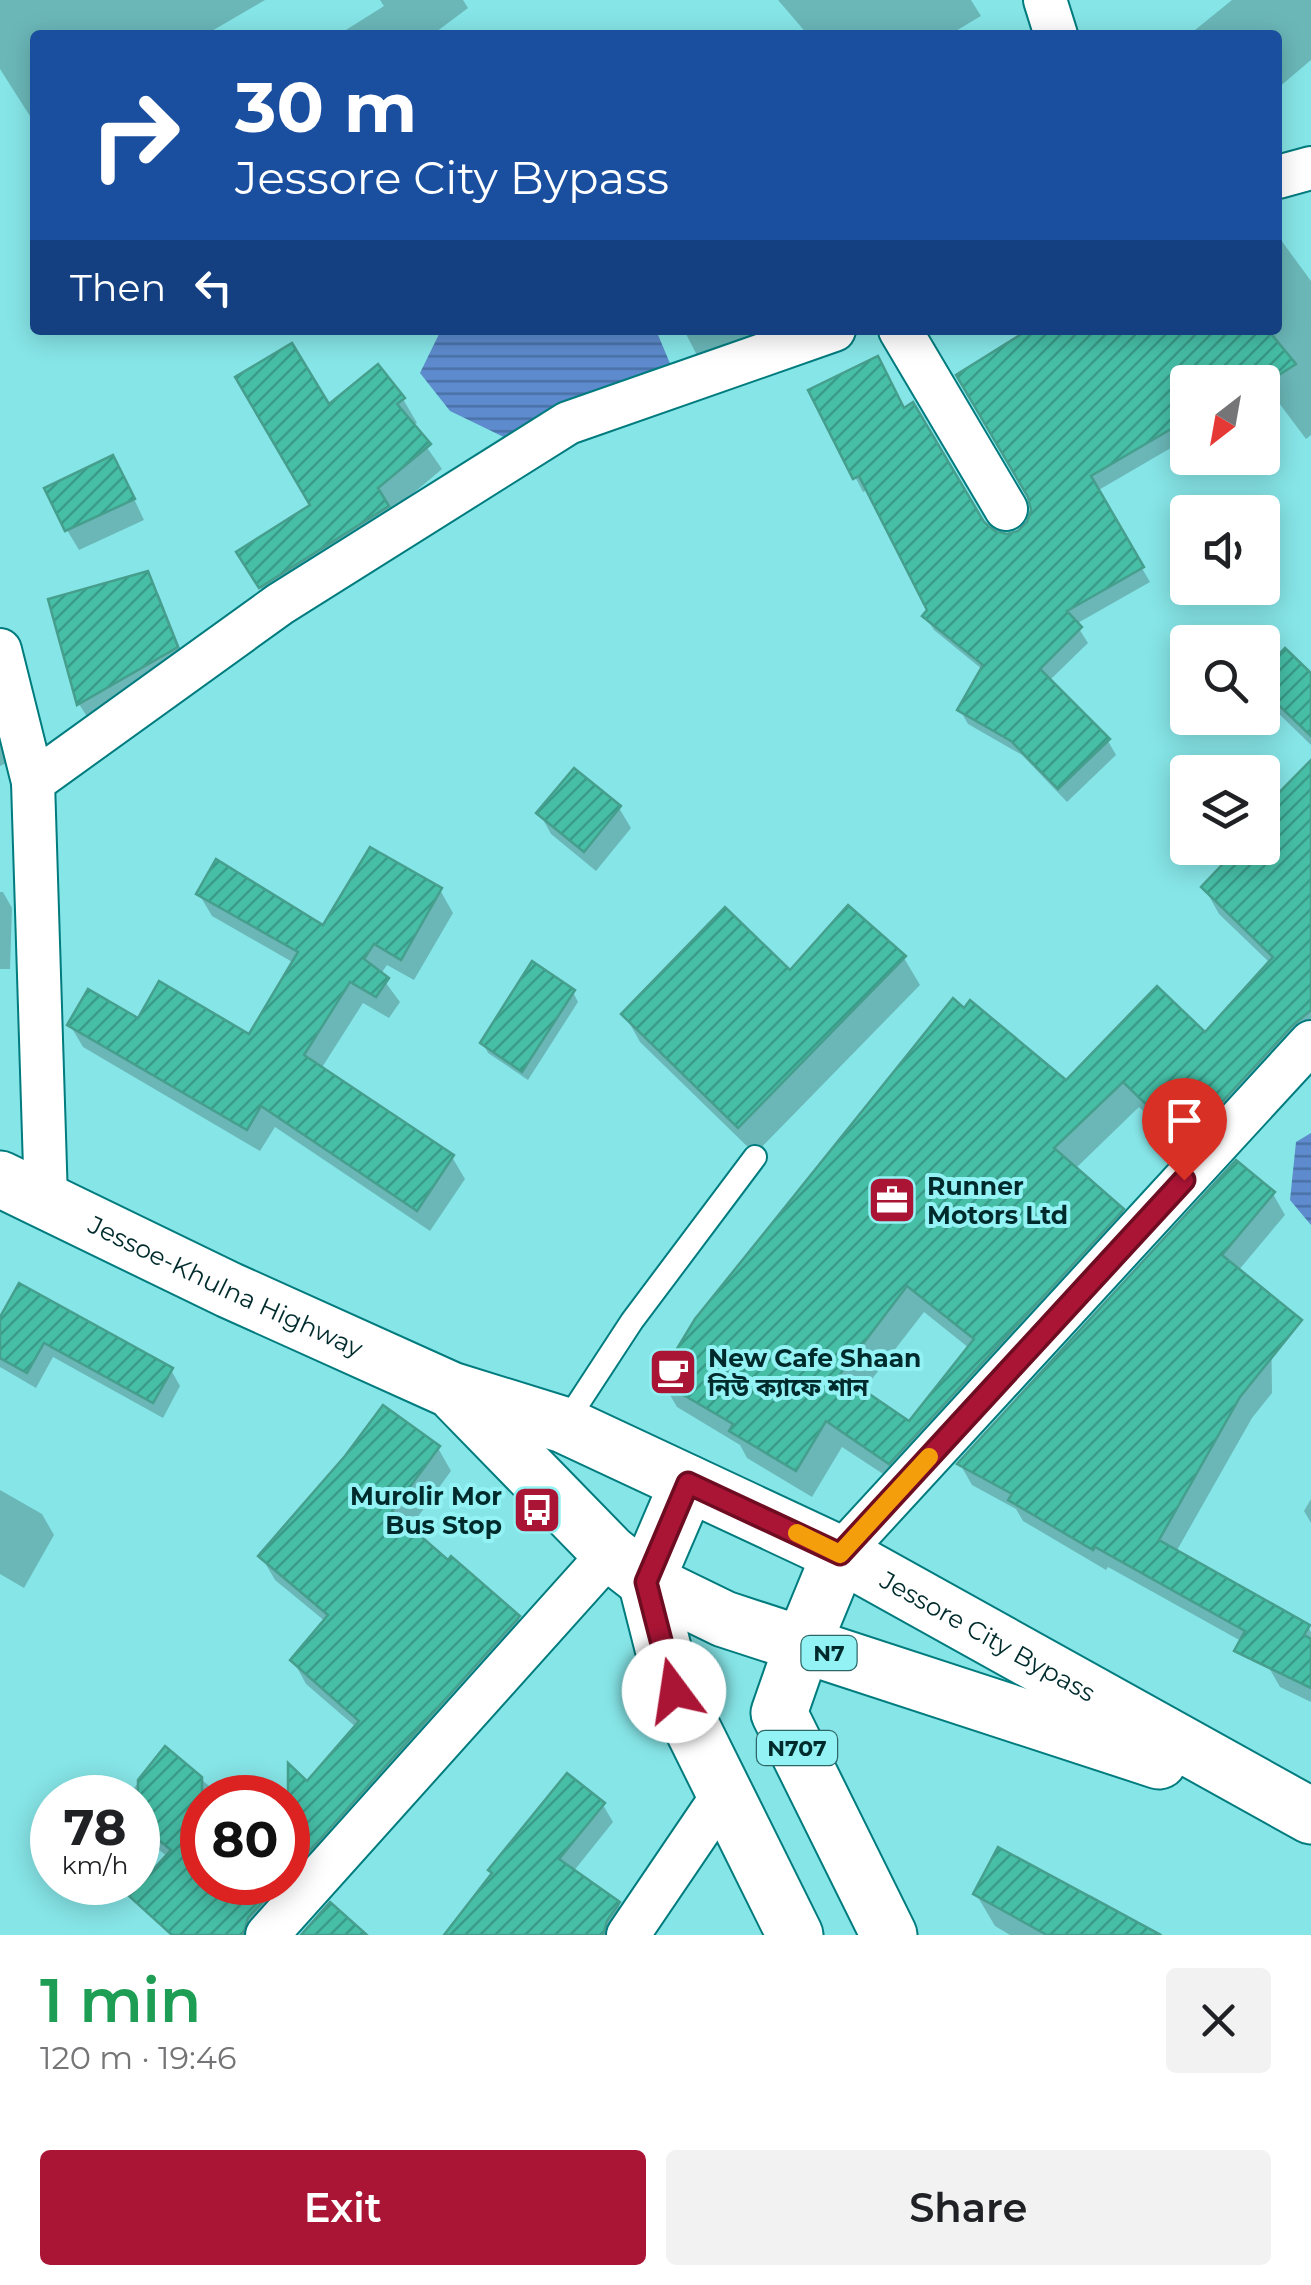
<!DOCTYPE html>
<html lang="en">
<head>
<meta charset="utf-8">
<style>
	:root { --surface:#fff; --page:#f2f2f2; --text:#202124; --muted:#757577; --accent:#aa1435 }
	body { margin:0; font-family:Montserrat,"Noto Sans Bengali",sans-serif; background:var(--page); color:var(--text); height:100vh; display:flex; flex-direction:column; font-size:38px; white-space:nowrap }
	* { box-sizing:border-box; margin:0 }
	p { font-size:32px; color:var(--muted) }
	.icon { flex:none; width:55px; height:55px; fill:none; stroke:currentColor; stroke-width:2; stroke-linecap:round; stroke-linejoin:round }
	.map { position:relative; height:1935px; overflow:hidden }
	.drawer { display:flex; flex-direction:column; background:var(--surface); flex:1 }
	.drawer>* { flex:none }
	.banner { position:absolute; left:30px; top:30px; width:1252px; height:305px; border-radius:10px; box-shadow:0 5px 25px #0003; background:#1a4fa0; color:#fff; overflow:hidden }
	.needle { width:65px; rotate:211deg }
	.buttons { position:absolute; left:1170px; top:365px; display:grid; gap:20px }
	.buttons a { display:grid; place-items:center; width:110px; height:110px; border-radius:10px; background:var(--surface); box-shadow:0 5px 25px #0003; font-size:50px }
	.speed { position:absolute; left:30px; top:1775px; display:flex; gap:20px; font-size:50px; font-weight:700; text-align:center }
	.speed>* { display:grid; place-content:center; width:130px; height:130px; border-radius:50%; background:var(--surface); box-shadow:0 5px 25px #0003; line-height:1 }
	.speed small { font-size:25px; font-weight:400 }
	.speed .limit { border:15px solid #d22; background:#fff; color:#111 }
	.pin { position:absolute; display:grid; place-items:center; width:85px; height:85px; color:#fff; margin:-102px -42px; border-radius:50% 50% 50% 0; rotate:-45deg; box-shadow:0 0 10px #0007 }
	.pin .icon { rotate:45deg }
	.me { position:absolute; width:110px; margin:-55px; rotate:346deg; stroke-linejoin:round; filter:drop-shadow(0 0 8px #0008) }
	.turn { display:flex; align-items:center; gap:35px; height:210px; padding:0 40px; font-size:45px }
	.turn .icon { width:130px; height:130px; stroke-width:2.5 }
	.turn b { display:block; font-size:70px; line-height:85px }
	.then { display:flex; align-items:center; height:95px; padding:0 40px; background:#0003; gap:20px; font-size:38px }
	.round { display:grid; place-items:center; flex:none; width:105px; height:105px; border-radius:10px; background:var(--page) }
	.overview { display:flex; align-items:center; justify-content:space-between; height:170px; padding:0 40px }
	h1 { font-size:60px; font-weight:600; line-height:75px; color:#1e9e55 }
	.primary-button { display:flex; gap:20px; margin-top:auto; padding:20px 40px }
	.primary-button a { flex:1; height:115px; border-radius:10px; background:var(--accent); color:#fff; font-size:40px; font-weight:600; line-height:115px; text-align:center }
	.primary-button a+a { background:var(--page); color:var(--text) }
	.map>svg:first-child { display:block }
</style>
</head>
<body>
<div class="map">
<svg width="1311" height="1935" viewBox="0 0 1311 1935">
	<defs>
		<pattern id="water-rules" width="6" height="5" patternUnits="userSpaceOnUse" patternTransform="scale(2.5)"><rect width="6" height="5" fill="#5d8bcd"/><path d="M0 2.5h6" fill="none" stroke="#4a72a7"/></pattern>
		<pattern id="building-hatch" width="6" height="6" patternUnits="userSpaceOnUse" patternTransform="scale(2.5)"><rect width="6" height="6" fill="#47bfa7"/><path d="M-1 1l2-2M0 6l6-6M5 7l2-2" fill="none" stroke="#399b88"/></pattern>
	</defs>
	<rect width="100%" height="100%" fill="#86e5e7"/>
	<!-- water -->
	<g fill="url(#water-rules)">
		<polygon points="441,330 656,330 674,373 518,444 450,411 420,373"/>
		<polygon points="1311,1133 1311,1225 1290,1200 1296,1142"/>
	</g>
	<!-- shadow -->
	<g fill="#0003" fill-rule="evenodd">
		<polygon points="0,0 265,0 205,35 35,35 35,124 0,69"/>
		<polygon points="380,0 463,0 468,8 432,35 338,35 384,6"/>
		<polygon points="778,0 971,0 981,16 949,35 808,35"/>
		<polygon points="1232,0 1311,0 1311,60 1278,88 1278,35 1198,35 1195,30"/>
		<polygon points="1278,236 1311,281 1311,435 1306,439 1270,391 1262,397 1262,382 1188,382 1188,438 1097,491 1150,582 1076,624 1088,643 1049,681 1108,741 1116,755 1067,802 1022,755 968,724 960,710 983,670 934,630 925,616 930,611 869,489 863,492 811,391 904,411 983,524 992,532 1005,536 1021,532 1030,522 1033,510 1033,330 1278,330"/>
		<polygon points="684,330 788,330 704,369"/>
		<polygon points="378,368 403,399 417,423 412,426 442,469 275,610 253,576 313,506 328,408"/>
		<polygon points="124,478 144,520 79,550 67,530"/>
		<polygon points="147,574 159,595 188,668 91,723 79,704"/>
		<polygon points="1262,675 1311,677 1311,745 1273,708 1262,691"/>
		<polygon points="0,734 7,763 0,766"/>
		<path d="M1311,764V1050L1201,1168L1139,1107L1075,1169L1122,1210L1138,1237L906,1489L842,1447L812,1497L747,1458L740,1445L677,1407L661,1380L1067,1084L1205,1036L1270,963L1219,914L1204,887L1242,848H1262ZM924,1312L969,1348L910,1424L862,1392Z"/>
		<polygon points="619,808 631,828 596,871 551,834 540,814"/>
		<polygon points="440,890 453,913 414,980 387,965 380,975 400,1002 389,1018 363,1003 321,1069 452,1157 465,1179 430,1231 275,1127 260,1151 83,1047 70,1025 138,1021 250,1037 294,963 212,916 199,894 324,929"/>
		<polygon points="0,892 3,892 12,908 10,969 0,969"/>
		<polygon points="904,958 920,985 755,1154 640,1042 625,1015 790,974"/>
		<polygon points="573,992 578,1002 528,1080 488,1053 483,1043"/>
		<polygon points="1273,1194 1285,1215 1238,1271 1271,1310 1272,1393 1252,1418 1176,1552 1308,1627 1311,1632 1311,1702 1280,1687 1268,1666 1275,1660 1108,1567 1106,1570 1023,1521 1016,1509 972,1485 960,1464"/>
		<polygon points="0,1322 171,1370 180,1386 163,1418 53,1357 36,1388 0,1367"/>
		<polygon points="438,1448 451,1471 409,1529 518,1617 531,1640 270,1935 240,1935 168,1857 138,1833 138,1798 126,1798 165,1750 224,1798 202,1798 202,1882 288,1882 288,1798 284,1798 301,1779 307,1784 357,1728 306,1684 293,1660 326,1622 275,1580 261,1556 347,1458"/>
		<polygon points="0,1490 42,1514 54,1535 24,1588 0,1574"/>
		<polygon points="1311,1499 1311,1523 1304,1511"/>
		<polygon points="603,1805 613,1822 573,1872 618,1904 628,1922 621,1935 447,1935"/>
		<polygon points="976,1894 1088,1898 1090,1895 1163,1935 1010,1935 995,1926"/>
	</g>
	<!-- building -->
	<g fill="url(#building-hatch)" stroke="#469f8d" stroke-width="2.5" fill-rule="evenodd">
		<polygon points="1028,330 1268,330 1296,364 1268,382 1188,382 1188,419 1091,476 1144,567 1067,611 1082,627 1040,669 1110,739 1058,789 1011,741 957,710 983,665 922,616 927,610 859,476 853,479 808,390 878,356 904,408 913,402 984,522 995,531 1007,534 1018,531 1027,522 1031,510 1028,497 956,375"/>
		<polygon points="292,343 329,404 378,364 405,398 397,404 431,444 378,488 389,506 259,588 236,552 310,505 235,377"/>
		<polygon points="113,455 135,499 65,531 44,488"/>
		<polygon points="148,571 178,647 77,705 48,599"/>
		<polygon points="1285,648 1311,673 1311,736 1262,689 1262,672"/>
		<path d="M1311,760V1010L1293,1025L1185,1142L1123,1082L1054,1148L1124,1209L889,1464L826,1421L796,1471L729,1431L733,1424L658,1380L695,1319L953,998L964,1008L970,1000L1066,1080L1157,986L1205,1032L1273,957L1201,887L1238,848H1262V810ZM907,1286L974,1339L909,1421L840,1374Z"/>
		<polygon points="574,768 621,806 584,852 536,813"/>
		<polygon points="370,847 442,888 401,960 374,944 364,959 389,978 376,997 350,982 304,1055 454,1155 417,1211 261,1106 247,1130 67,1025 88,989 138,1018 159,981 249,1034 298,952 196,894 216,859 323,925"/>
		<polygon points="848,905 906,956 738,1128 621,1014 725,907 790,970"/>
		<polygon points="532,961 575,990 522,1072 480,1043"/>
		<polygon points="1236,1160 1275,1192 1222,1255 1302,1320 1240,1397 1159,1540 1310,1625 1304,1635 1311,1639 1311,1688 1234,1651 1245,1631 1095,1547 1093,1550 1008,1500 1012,1494 957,1464"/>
		<polygon points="19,1283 173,1368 153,1403 44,1343 27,1373 0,1358 0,1317"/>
		<polygon points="383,1405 440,1446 392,1511 448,1560 451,1556 520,1616 288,1875 288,1763 307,1781 359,1721 290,1660 328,1615 258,1556 345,1456"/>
		<polygon points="165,1746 202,1777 202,1882 281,1882 248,1918 243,1935 172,1935 129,1896 171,1850 138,1823 138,1780"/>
		<polygon points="567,1773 605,1803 559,1859 620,1902 607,1921 603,1935 444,1935 492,1873 488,1870"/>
		<polygon points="998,1847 1161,1935 1047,1935 973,1894"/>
		<polygon points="330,1902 367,1935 301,1935"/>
	</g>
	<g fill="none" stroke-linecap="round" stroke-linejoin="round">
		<!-- service casing -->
		<g stroke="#007b7e" stroke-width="26">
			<polyline id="service" points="564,1425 632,1321 755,1157"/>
		</g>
		<!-- minor casing -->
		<g stroke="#007b7e" stroke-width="46">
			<g id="minor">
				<polyline points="1045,0 1056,35"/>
				<polyline points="1278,177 1311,168"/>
				<polyline points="900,330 1006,509"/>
				<polyline points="0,650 33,782 46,1200"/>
				<polyline points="33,782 280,604 568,423 834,330"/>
				<polyline points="840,1554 1311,1042"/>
				<polyline points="267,1935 610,1553"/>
				<polyline points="628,1935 725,1792"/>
			</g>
		</g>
		<!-- trunk casing -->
		<g stroke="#007b7e" stroke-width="59">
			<g id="trunk">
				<path id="s1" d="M0,1179L229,1290L451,1390L564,1425L840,1554L1311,1816"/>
				<polyline points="457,1396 610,1553 646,1581 724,1619 1159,1761"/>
				<polyline points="688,1483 646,1581 674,1691 795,1935"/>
				<polyline points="840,1554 803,1644 779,1713 889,1935"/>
			</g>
		</g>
		<!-- service -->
		<use href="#service" stroke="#fff" stroke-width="22"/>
		<!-- minor -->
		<use href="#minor" stroke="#fff" stroke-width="42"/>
		<!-- trunk -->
		<use href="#trunk" stroke="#fff" stroke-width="55"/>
	</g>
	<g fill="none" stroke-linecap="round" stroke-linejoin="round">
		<!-- route casing -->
		<g stroke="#6e0d22" stroke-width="25">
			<polyline id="route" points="674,1691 646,1582 688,1483 840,1554 1184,1180"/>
		</g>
		<!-- route -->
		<use href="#route" stroke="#aa1435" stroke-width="18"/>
		<!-- slow -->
		<polyline stroke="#f59e0b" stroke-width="18" points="797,1533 840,1554 929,1457"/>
	</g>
	<!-- icons -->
	<defs>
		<g id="office-square" transform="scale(2.5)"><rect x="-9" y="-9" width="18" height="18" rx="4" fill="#aa1435" stroke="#93f2f4"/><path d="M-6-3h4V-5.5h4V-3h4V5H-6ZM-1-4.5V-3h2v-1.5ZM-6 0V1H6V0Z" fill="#fff"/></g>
		<g id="cafe-square" transform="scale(2.5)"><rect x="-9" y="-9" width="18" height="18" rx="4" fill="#aa1435" stroke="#93f2f4"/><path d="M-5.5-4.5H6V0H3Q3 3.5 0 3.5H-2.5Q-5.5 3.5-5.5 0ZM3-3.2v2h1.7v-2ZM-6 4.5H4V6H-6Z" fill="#fff"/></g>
		<g id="bus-square" transform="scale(2.5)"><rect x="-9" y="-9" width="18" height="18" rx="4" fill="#aa1435" stroke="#93f2f4"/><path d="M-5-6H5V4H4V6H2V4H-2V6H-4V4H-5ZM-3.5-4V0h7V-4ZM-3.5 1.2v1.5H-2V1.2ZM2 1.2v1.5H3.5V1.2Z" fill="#fff"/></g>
	</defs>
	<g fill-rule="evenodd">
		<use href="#office-square" x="892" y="1200"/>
		<use href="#cafe-square" x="673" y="1372"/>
		<use href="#bus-square" x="537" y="1510"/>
	</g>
	<g text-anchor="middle" stroke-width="8" stroke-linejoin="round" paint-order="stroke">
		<!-- shield labels -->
		<g fill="#93f2f4" stroke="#2c6768" stroke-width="2.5">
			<rect x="801.5" y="1636" width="55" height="34" rx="8"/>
			<rect x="757" y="1731" width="80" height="34" rx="8"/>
		</g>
		<g font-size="22" font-weight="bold" fill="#002b2c">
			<text x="829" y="1661">N7</text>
			<text x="797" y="1756">N707</text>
		</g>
		<!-- poi labels -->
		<g font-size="25" font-weight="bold" fill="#002b2c" stroke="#93f2f4" text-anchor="start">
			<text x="927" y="1195">Runner<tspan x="927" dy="29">Motors Ltd</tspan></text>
			<text x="708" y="1367">New Cafe Shaan<tspan x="708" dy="29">নিউ ক্যাফে শান</tspan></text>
			<text x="502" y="1505" text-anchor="end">Murolir Mor<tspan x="502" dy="29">Bus Stop</tspan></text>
		</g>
		<!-- street labels -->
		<g font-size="25" fill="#002b2c" stroke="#93f2f4">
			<text dy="9" stroke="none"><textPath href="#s1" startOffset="250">Jessoe-Khulna Highway</textPath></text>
			<text dy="9" stroke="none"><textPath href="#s1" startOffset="1090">Jessore City Bypass</textPath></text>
		</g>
	</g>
</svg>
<div class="buttons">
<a><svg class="needle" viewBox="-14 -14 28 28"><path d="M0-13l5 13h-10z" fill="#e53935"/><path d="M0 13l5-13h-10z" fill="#757577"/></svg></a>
<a><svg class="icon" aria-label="sound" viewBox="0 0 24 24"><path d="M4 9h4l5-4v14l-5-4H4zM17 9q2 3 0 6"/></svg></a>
<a><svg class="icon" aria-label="search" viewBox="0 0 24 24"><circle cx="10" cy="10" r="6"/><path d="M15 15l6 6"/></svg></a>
<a><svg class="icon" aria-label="layers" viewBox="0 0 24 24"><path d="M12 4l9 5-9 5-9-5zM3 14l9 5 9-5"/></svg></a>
</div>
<div class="speed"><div>78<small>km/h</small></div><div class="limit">80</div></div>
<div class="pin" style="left:1184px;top:1180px;background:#d93025"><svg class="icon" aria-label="arrive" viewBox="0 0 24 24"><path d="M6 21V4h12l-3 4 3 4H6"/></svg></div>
<svg class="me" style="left:674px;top:1691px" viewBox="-20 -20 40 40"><circle r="19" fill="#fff"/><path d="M0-13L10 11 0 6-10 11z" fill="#aa1435"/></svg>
<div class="banner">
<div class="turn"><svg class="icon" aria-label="right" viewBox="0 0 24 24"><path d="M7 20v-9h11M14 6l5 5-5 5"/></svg><div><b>30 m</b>Jessore City Bypass</div></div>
<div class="then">Then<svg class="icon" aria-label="left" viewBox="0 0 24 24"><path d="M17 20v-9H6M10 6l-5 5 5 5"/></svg></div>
</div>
</div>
<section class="drawer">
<div class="overview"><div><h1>1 min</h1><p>120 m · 19:46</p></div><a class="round"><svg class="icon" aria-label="close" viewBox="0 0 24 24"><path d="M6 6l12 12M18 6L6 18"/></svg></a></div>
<div class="primary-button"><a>Exit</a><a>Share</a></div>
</section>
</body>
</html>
